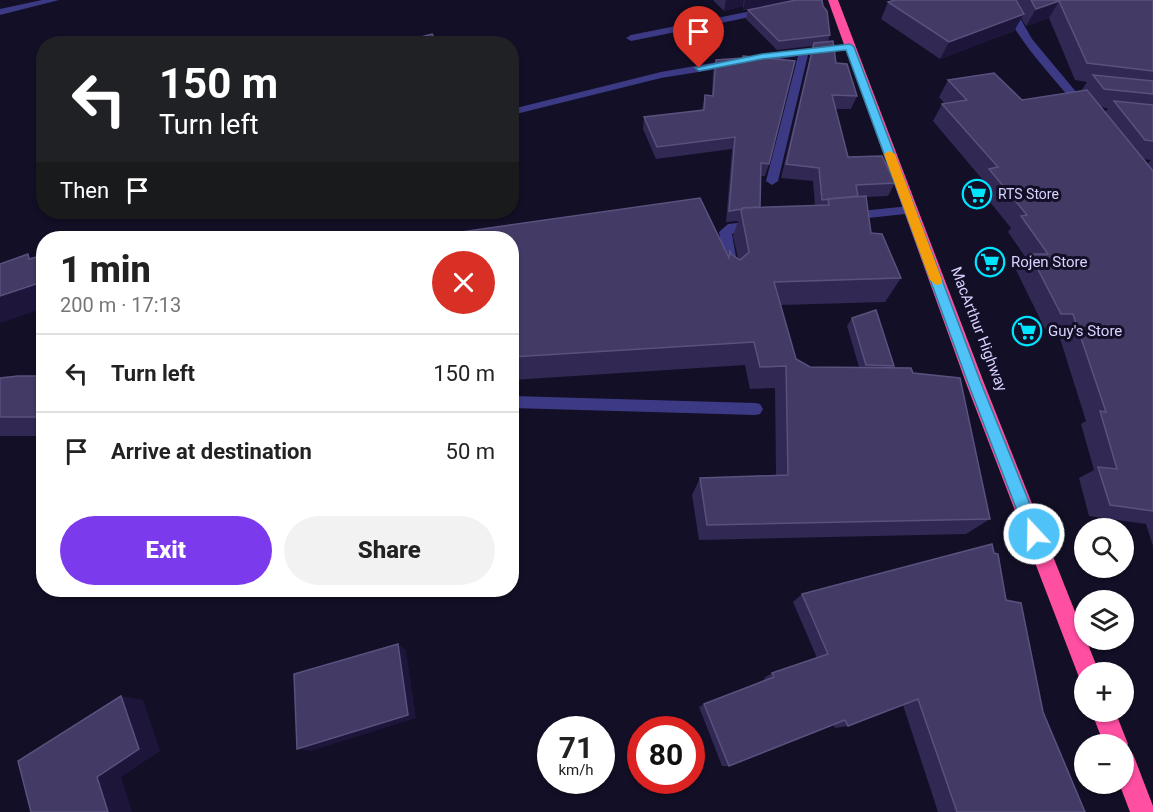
<!DOCTYPE html>
<html lang="en">
<head>
<meta charset="utf-8">
<style>
	:root { --surface:#fff; --page:#f2f2f2; --text:#222; --muted:#767676; --line:#e0e0e0; --accent:#7c3aed }
	body { margin:0; font-family:Roboto,sans-serif; background:var(--page); color:var(--text); height:100vh; display:flex; flex-direction:column; font-size:22px; white-space:nowrap }
	* { box-sizing:border-box; margin:0 }
	p { font-size:20px; color:var(--muted) }
	.icon { flex:none; width:33px; height:33px; fill:none; stroke:currentColor; stroke-width:2; stroke-linecap:round; stroke-linejoin:round }
	.map { position:relative; flex:1; overflow:hidden }
	.details { position:absolute; left:36px; top:231px; width:483px; height:366px; display:flex; flex-direction:column; background:var(--surface); border-radius:24px; box-shadow:0 2px 4px #0004 }
	.details>* { flex:none }
	.banner { position:absolute; left:36px; top:36px; width:483px; height:183px; border-radius:24px; box-shadow:0 2px 4px #0004; background:#202124; color:#fff; overflow:hidden }
	.fabs { position:absolute; left:1074px; top:518px; display:grid; gap:12px }
	.fabs a { display:grid; place-items:center; width:60px; height:60px; border-radius:50%; background:var(--surface); box-shadow:0 2px 4px #0004; font-size:30px }
	.speed { position:absolute; left:537px; top:716px; display:flex; gap:12px; font-size:30px; font-weight:700; text-align:center }
	.speed>* { display:grid; place-content:center; width:78px; height:78px; border-radius:50%; background:var(--surface); box-shadow:0 2px 4px #0004; line-height:1 }
	.speed small { font-size:15px; font-weight:400 }
	.speed .limit { border:9px solid #d22; background:#fff; color:#111 }
	.pin { position:absolute; display:grid; place-items:center; width:51px; height:51px; color:#fff; margin:-62px -26px; border-radius:50% 50% 50% 0; rotate:-45deg; box-shadow:0 0 6px #0007 }
	.pin .icon { rotate:45deg }
	.me { position:absolute; width:66px; margin:-33px; rotate:339deg; stroke-linejoin:round; filter:drop-shadow(0 0 4px #0008) }
	.turn { display:flex; align-items:center; gap:21px; height:126px; padding:0 24px; font-size:27px }
	.turn .icon { width:78px; height:78px; stroke-width:2.5 }
	.turn b { display:block; font-size:42px; line-height:51px }
	.then { display:flex; align-items:center; height:57px; padding:0 24px; background:#0003; gap:12px; font-size:22px }
	.round { display:grid; place-items:center; flex:none; width:63px; height:63px; border-radius:32px; background:var(--page) }
	.head { display:flex; align-items:center; justify-content:space-between; height:102px; padding:0 24px }
	h1 { font-size:36px; font-weight:800; line-height:45px }
	.button { display:flex; gap:12px; margin-top:auto; padding:12px 24px }
	.button a { flex:1; height:69px; border-radius:36px; background:var(--accent); color:#fff; font-size:24px; font-weight:800; line-height:69px; text-align:center }
	.button a+a { background:var(--page); color:var(--text) }
	ul { padding:0; list-style:none }
	li { display:flex; align-items:center; gap:18px; height:78px; padding:0 24px; border-top:2px solid var(--line) }
	li div { flex:1 }
	li b { display:block; font-size:22px }
	li em { font-style:normal }
	.map>svg:first-child { display:block }
</style>
</head>
<body>
<div class="map">
<svg width="1153" height="812" viewBox="0 0 1153 812">
	<rect width="100%" height="100%" fill="#130f26"/>
	<g fill="none" stroke-linecap="round" stroke-linejoin="round">
		<!-- minor -->
		<g fill="#3d3a85" fill-rule="evenodd">
			<polygon points="42,0 59,0 0,15 0,9"/>
			<path d="M1000,0H1010L1032,39L1087,105V109H1079C1051,74 1017,42 1000,0Z"/>
			<polygon points="767,8 770,9 770,13 631,41 626,38 631,35"/>
			<polygon points="850,44 855,47 853,49 808,55 778,181 772,185 766,181 798,56 661,78 512,115 512,109 661,72 762,54"/>
			<polygon points="910,206 914,207 914,213 850,220 844,216 850,212"/>
			<polygon points="755,221 759,222 761,225 759,228 732,234 739,274 737,277 727,277 719,232 728,224"/>
			<polygon points="512,396 755,403 760,404 763,409 760,414 755,415 512,408"/>
		</g>
		<!-- highway -->
		<g fill="#ff4fa3" fill-rule="evenodd">
			<polygon points="828,0 838,0 984,383 1099,672 1084,672 1084,682 1080,680 1077,672 966,383"/>
			<polygon points="1091,711 1115,711 1128,744 1125,751 1133,754 1153,806 1153,812 1130,812 1119,783 1124,783 1124,744 1104,744"/>
		</g>
	</g>
	<!-- wall -->
	<g fill="#312854" fill-rule="evenodd">
		<polygon points="713,0 822,0 830,35 828,41 836,63 857,96 851,109 835,109 848,157 895,183 888,196 866,197 871,233 901,278 885,302 781,305 796,359 810,367 859,367 847,326 852,318 894,366 892,368 913,373 990,519 966,534 699,540 692,495 700,478 776,475 775,388 750,389 745,365 512,380 512,238 728,256 730,250 731,254 738,258 733,236 738,221 726,222 732,149 656,159 643,129 644,117 702,110 705,95 712,95 713,72 716,60 769,164 765,176 760,176 760,207 815,206 813,181 781,178 810,57 813,46 777,50 746,19 748,10 780,3 743,10 743,6 724,11"/>
		<path d="M895,0H1153V546L1146,524L1089,516L1079,478L1094,470L1081,424L1086,421L1057,329H1045L1016,270L1026,258L1008,232L1011,228L977,186L982,179L933,121L942,104L944,103L939,97L948,80L1022,100L1081,91L1087,82L1075,80L1049,18L1026,26L1021,18L1014,31L940,59L881,19L888,2ZM1101,107L1105,108H1108L1105,112ZM1143,159L1151,160L1147,164Z"/>
		<polygon points="44,376 44,436 0,436 0,378"/>
		<polygon points="994,553 1006,600 1043,712 1085,812 938,812 903,705 848,726 835,728 833,724 729,766 722,766 699,707 704,704 765,681 764,678 772,673 817,658 793,602 802,594"/>
	</g>
	<!-- shaded-wall -->
	<g fill="#1d163a">
		<polygon points="726,0 744,0 743,6 724,11"/>
		<polygon points="745,0 798,0 743,10"/>
		<polygon points="1059,1 1049,18 1026,26 1036,9"/>
		<polygon points="1024,14 1014,31 940,59 949,42"/>
		<polygon points="39,283 44,308 0,323 0,296"/>
		<polygon points="398,644 406,650 416,718 311,751 297,749"/>
		<polygon points="121,696 143,700 160,751 121,777 132,812 108,812 97,777"/>
	</g>
	<!-- building -->
	<g fill="#433a66" stroke="#5a527e" stroke-width="1.5">
		<polygon points="796,0 822,0 823,6 827,11 830,35 779,41 748,10"/>
		<polygon points="895,0 1016,0 1024,14 949,42 888,2"/>
		<polygon points="1031,0 1153,0 1153,71 1087,63 1059,1 1036,9"/>
		<polygon points="432,34 438,44 406,44 405,41"/>
		<polygon points="833,41 836,63 847,64 857,96 832,95 848,157 882,156 895,183 856,185 858,196 822,200 819,168 786,164 814,43"/>
		<polygon points="743,56 795,61 769,164 761,163 760,207 743,208 742,209 729,211 735,137 657,147 644,117 704,110 705,95 713,96 716,60 743,58"/>
		<polygon points="994,73 1022,100 1087,90 1153,171 1153,511 1110,505 1098,467 1117,469 1100,411 1106,412 1073,314 1061,314 1030,254 1048,254 1021,216 1027,215 989,169 998,167 942,104 967,100 948,80"/>
		<polygon points="1093,75 1153,81 1153,94 1104,89"/>
		<polygon points="1114,101 1153,105 1153,141 1145,140"/>
		<polygon points="866,196 871,233 882,234 901,278 774,282 796,359 810,367 911,368 913,373 960,378 990,519 707,525 700,478 788,475 786,366 760,367 754,342 512,357 512,238 419,238 700,198 729,258 730,250 731,254 740,260 749,252 741,211 743,208 829,205 828,199"/>
		<polygon points="28,254 29,259 44,255 44,317 39,318 39,283 0,296 0,264"/>
		<polygon points="876,310 894,366 866,365 852,318"/>
		<polygon points="18,376 44,376 44,417 0,417 0,378"/>
		<polygon points="992,544 994,553 998,554 1006,600 1021,603 1043,712 1085,812 957,812 918,699 848,726 845,720 729,766 704,704 774,677 772,673 828,654 802,594"/>
		<polygon points="398,644 408,715 297,749 294,674"/>
		<polygon points="121,696 139,749 97,777 108,812 31,812 18,761"/>
	</g>
	<!-- route -->
	<polygon fill="#4fc3f7" stroke="#337fa1" stroke-width="1.5" points="850,44 854,47 981,383 1042,534 1039,539 1034,541 1029,539 1026,534 968,383 846,50 762,59 699,71 695,68 762,54"/>
	<!-- slow -->
	<polygon fill="#f59e0b" points="889,151 895,154 942,280 941,284 936,285 930,280 884,154"/>
	<!-- icons -->
	<defs>
		<g id="supermarket-ring" transform="scale(1.5)"><circle r="9.5" fill="#130f26" stroke="#00e5ff" stroke-width="1.5"/><path d="M-6-5.5h2.5l.6 2H6L4.5 2H-2.5L-4.4-4H-6ZM-1.5 3.2a1.3 1.3 0 1 0 .1 0ZM3 3.2a1.3 1.3 0 1 0 .1 0Z" fill="#00e5ff"/></g>
	</defs>
	<g fill-rule="evenodd">
		<use href="#supermarket-ring" x="977" y="194"/>
		<use href="#supermarket-ring" x="990" y="262"/>
		<use href="#supermarket-ring" x="1027" y="331"/>
	</g>
	<g text-anchor="middle" stroke-width="6" stroke-linejoin="round" paint-order="stroke">
		<!-- far-poi labels -->
		<g font-size="14" fill="#d9d4ff" stroke="#130f26" text-anchor="start">
			<text x="998" y="199">RTS Store</text>
		</g>
		<!-- poi labels -->
		<g font-size="15" fill="#d9d4ff" stroke="#130f26" text-anchor="start">
			<text x="1011" y="267">Rojen Store</text>
			<text x="1048" y="336">Guy's Store</text>
		</g>
		<!-- street labels -->
		<g font-size="15" fill="#d9d4ff" stroke="#130f26">
			<text transform="translate(979 329) rotate(69)" y="5">MacArthur Highway</text>
		</g>
	</g>
</svg>
<div class="fabs">
<a><svg class="icon" aria-label="search" viewBox="0 0 24 24"><circle cx="10" cy="10" r="6"/><path d="M15 15l6 6"/></svg></a>
<a><svg class="icon" aria-label="layers" viewBox="0 0 24 24"><path d="M12 4l9 5-9 5-9-5zM3 14l9 5 9-5"/></svg></a>
<a>+</a>
<a>−</a>
</div>
<div class="speed"><div>71<small>km/h</small></div><div class="limit">80</div></div>
<div class="pin" style="left:699px;top:68px;background:#d93025"><svg class="icon" aria-label="arrive" viewBox="0 0 24 24"><path d="M6 21V4h12l-3 4 3 4H6"/></svg></div>
<svg class="me" style="left:1034px;top:534px" viewBox="-20 -20 40 40"><circle r="17" fill="#4fc3f7" stroke="#fff" stroke-width="3"/><path d="M0-11L8 9 0 5-8 9z" fill="#fff"/></svg>
<div class="banner">
<div class="turn"><svg class="icon" aria-label="left" viewBox="0 0 24 24"><path d="M17 20v-9H6M10 6l-5 5 5 5"/></svg><div><b>150 m</b>Turn left</div></div>
<div class="then">Then<svg class="icon" aria-label="arrive" viewBox="0 0 24 24"><path d="M6 21V4h12l-3 4 3 4H6"/></svg></div>
</div>
<section class="details">
<div class="head"><div><h1>1 min</h1><p>200 m · 17:13</p></div><a class="round" style="background:#d93025;color:#fff"><svg class="icon" aria-label="close" viewBox="0 0 24 24"><path d="M6 6l12 12M18 6L6 18"/></svg></a></div>
<ul>
<li><svg class="icon" aria-label="left" viewBox="0 0 24 24"><path d="M17 20v-9H6M10 6l-5 5 5 5"/></svg><div><b>Turn left</b></div><em>150 m</em></li>
<li><svg class="icon" aria-label="arrive" viewBox="0 0 24 24"><path d="M6 21V4h12l-3 4 3 4H6"/></svg><div><b>Arrive at destination</b></div><em>50 m</em></li>
</ul>
<div class="button"><a>Exit</a><a>Share</a></div>
</section>
</div>
</body>
</html>
